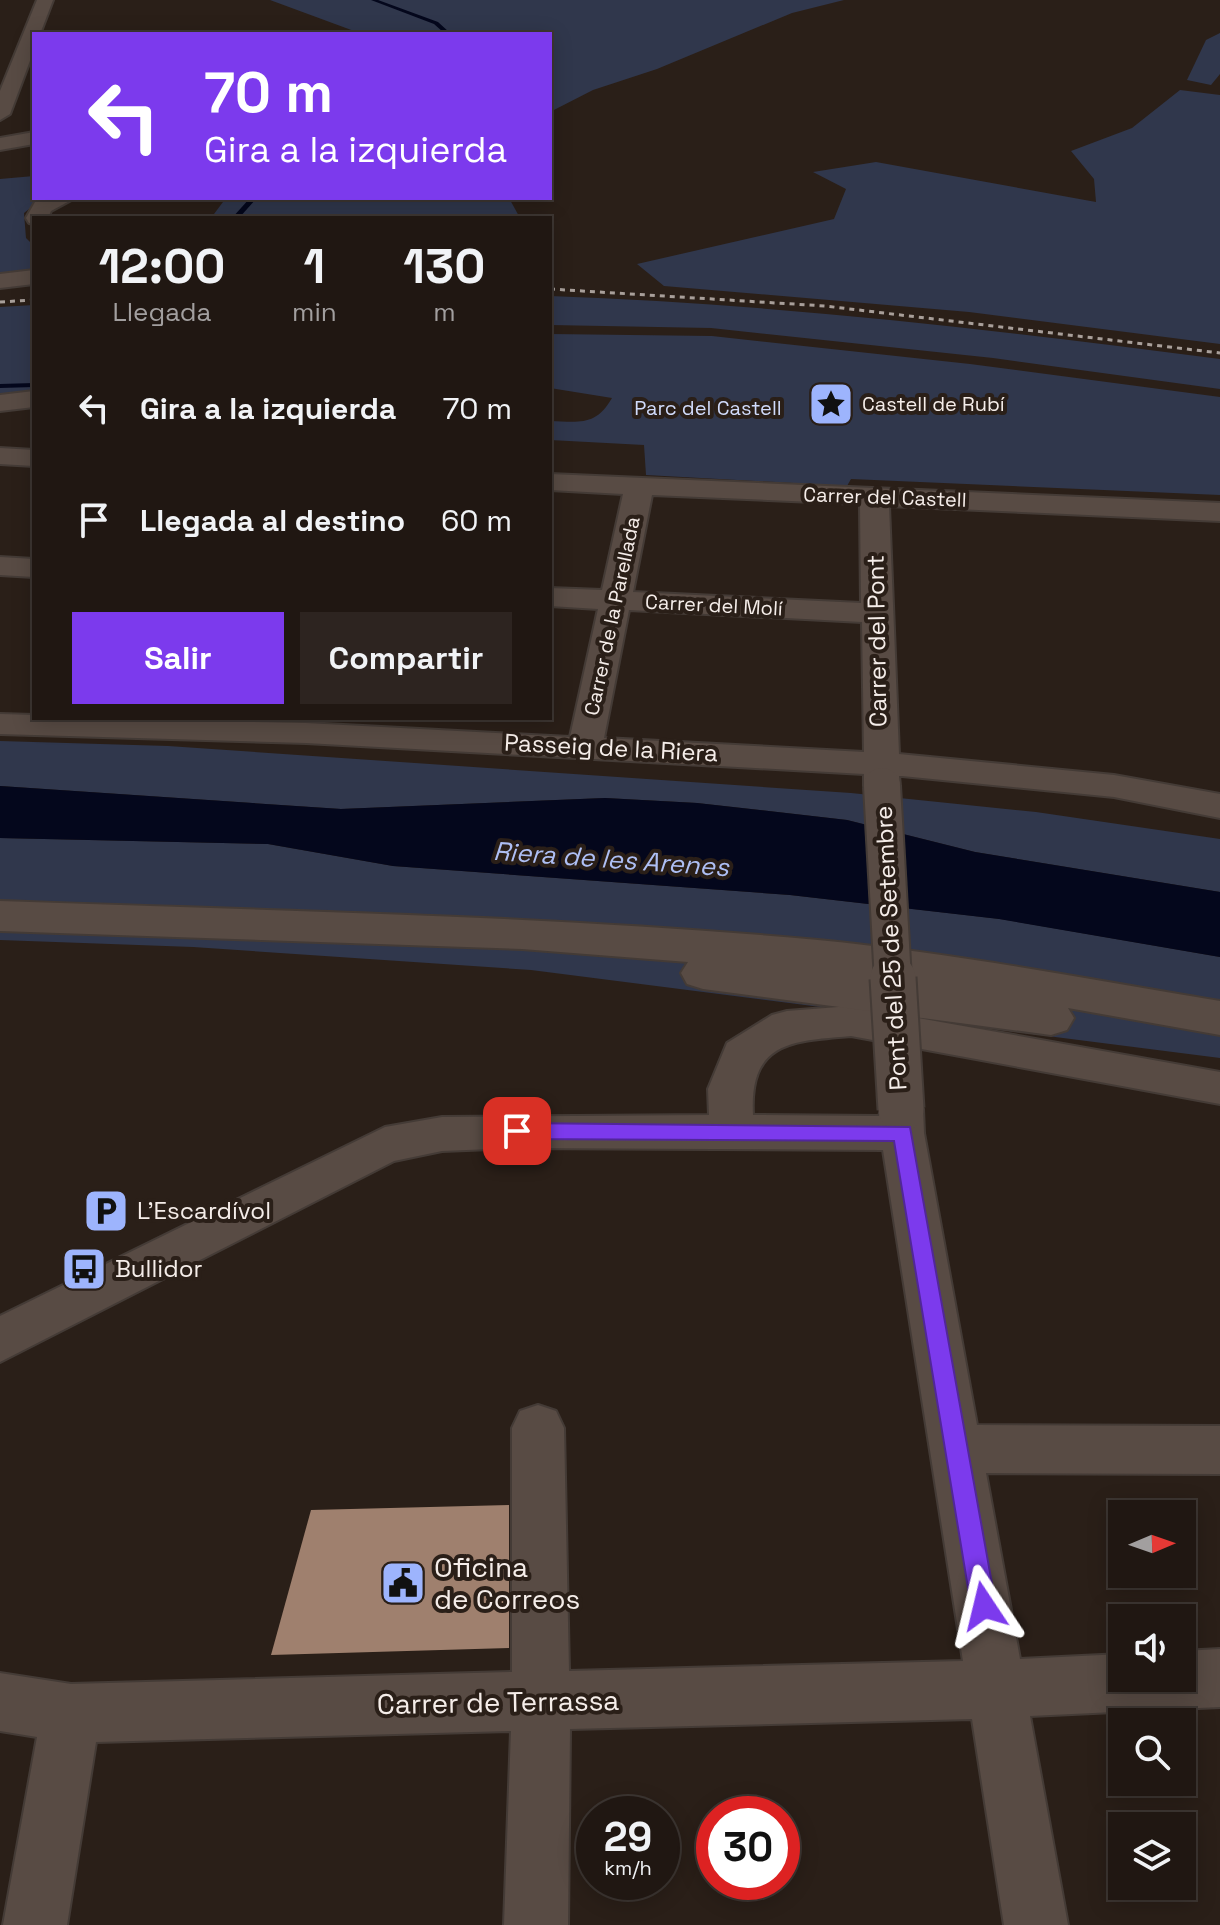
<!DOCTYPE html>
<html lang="es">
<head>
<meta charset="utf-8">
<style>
	:root { --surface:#201712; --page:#2d2420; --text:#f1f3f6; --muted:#a29f9f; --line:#3d3632; --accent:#7c3aed }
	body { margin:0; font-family:"Space Grotesk",sans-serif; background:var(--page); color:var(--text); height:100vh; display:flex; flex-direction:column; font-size:30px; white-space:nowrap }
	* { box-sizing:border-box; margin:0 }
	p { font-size:26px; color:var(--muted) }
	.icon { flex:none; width:44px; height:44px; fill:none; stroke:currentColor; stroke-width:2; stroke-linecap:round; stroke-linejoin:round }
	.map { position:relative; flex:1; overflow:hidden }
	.panel { position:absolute; left:32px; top:216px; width:520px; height:504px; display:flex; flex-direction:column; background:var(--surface); border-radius:0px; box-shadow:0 4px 20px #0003,0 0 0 2px var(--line) }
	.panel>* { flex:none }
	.guide { position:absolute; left:32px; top:32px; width:520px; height:168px; border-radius:0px; box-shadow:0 4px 20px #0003,0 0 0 2px var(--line); background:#7c3aed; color:#fff; overflow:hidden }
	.needle { width:52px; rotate:88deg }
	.tools { position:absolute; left:1108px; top:1500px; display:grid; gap:16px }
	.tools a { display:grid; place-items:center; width:88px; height:88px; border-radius:0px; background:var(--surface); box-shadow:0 4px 20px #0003,0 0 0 2px var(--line); font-size:40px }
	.speed { position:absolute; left:576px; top:1796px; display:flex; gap:16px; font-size:40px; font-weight:700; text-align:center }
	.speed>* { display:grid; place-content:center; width:104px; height:104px; border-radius:50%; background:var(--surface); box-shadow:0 4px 20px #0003,0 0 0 2px var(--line); line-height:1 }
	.speed small { font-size:20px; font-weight:400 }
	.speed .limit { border:12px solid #d22; background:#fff; color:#111 }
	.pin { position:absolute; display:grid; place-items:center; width:68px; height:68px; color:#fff; margin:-34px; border-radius:16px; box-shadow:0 4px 12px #0006 }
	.me { position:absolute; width:88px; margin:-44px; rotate:350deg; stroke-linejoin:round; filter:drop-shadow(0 0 6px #0008) }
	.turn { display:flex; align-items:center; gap:28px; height:168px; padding:0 40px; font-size:36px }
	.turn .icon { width:104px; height:104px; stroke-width:2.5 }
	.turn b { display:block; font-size:56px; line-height:68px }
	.eta { display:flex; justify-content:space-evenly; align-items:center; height:136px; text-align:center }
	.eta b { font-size:48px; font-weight:700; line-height:56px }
	.cta { display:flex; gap:16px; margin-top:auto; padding:16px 40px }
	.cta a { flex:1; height:92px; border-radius:0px; background:var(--accent); color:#fff; font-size:32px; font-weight:700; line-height:92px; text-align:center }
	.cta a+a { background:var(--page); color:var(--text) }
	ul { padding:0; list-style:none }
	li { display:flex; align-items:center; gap:24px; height:112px; padding:0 40px }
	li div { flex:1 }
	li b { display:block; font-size:30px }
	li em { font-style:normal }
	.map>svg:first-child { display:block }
</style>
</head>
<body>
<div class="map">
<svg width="1220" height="1925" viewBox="0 0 1220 1925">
	<rect width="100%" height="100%" fill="#2a1f18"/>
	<!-- green -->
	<g fill="#30374c">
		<polygon points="270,0 844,0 792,13 657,69 593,90 550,112 550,34 334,34 354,31"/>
		<polygon points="1220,33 1220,74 1211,85 1187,80 1206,40"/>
		<polygon points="1180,90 1220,95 1220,344 969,312 664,286 637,264 834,219 846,189 813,172 876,162 1096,202 1094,179 1071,151 1132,128"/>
		<polygon points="34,176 34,198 50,198 38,202 24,213 26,238 34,246 34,272 0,276 0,179"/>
		<polygon points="226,198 509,198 520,218 211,218"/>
		<path d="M550,296C775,304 997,330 1220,359V389L993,358L711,328L550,325Z"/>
		<polygon points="34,305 34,399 0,406 0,307"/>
		<path d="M550,334L712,336L970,364L1220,397V495L851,479L847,486L646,475L644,445L550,440V421C580,422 596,426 612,398L550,388Z"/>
		<polygon points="0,741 168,746 851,793 1036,812 1220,839 1220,892 975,852 847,820 697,803 605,798 341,809 0,786"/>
		<polygon points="0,838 268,844 393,866 790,895 1000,919 1220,957 1220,1058 531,970 193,947 0,940"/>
	</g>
	<!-- water -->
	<polygon fill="#04071c" points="0,786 341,809 605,798 697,803 847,820 975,852 1220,892 1220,957 999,919 790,895 393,866 268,844 0,838"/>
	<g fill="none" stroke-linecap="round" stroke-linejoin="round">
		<!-- stream -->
		<g fill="#04071c" fill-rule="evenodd">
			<polygon points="371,0 378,0 438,22 449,32 441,34 443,32 434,24"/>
			<polygon points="250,198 257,198 239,218 232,218"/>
			<polygon points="34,383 34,387 0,388 0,384"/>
		</g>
	</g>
	<!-- building -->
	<polygon fill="#9f806e" points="509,1505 509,1648 271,1655 311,1510"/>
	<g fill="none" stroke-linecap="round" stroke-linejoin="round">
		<!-- minor casing -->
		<g stroke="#443b36" stroke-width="4">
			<g id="minor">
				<polygon points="37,0 53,0 40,34 34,34 34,50 10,114 0,120 0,91"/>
				<polygon points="34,132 34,144 0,150 0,138"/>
				<polygon points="46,198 75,198 51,211 48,218 34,218 34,224 29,223 26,218 35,202"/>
				<polygon points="34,270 34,284 0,288 0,274"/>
				<polygon points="34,391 34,407 0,411 0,395"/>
				<polygon points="0,448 34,450 34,466 0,464"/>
				<path d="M550,474L1220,503V521L889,506L899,754L1114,775L1220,794V818L1114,797L902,776H899L900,786L895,794L882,797L869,794L864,786V774L306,743L0,734V714L34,715V718L306,723L570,737L598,609L550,606V588L602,590L623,494L550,490ZM652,495L860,504L861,603L633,592ZM629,610L862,622L864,752L604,738Z"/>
				<polygon points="0,557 34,559 34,577 0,575"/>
				<path d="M851,1006L1220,1072V1104L851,1036C791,1041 749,1042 753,1115L879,1116L886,1097L901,1092L916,1097L923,1109L924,1133L977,1425L1220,1426V1474L986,1473L1020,1659L1122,1654V1678H1182V1651L1220,1649V1707L1030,1716L1068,1925H1004L972,1719L570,1729L568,1925H504L511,1731L96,1742L67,1925H3L37,1737L0,1731V1673L71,1684L512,1672V1428L520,1411L538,1405L556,1411L564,1428L569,1671L963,1661L883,1150L517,1148L442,1151L394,1161L0,1362V1316L385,1127L442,1117L709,1115L708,1089L727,1043L772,1015L787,1011Z"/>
			</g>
		</g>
		<!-- secondary casing -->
		<g stroke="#443b36" stroke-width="4">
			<path id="secondary" d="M0,901C273,911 546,915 818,940C953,953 1087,979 1220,1001V1035L1068,1008L1074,1018L1067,1030L1051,1035L703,989L687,984L681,973L688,962L522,949L0,931Z"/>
		</g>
		<!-- minor -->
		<use href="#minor" fill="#584b44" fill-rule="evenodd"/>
		<!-- secondary -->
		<use href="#secondary" fill="#584b44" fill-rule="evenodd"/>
		<!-- rail -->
		<g stroke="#a89f9a" stroke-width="3" stroke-dasharray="5 5" stroke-linecap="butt">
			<polyline points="550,289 825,306 1220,353"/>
			<polyline points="0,302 34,300"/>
		</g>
		<!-- minor-bridge-far1 casing -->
		<g stroke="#443b36" stroke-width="40" stroke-linecap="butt">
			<polyline id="minor-bridge-far1" points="882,786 893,980"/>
		</g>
		<!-- minor-bridge casing -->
		<g stroke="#443b36" stroke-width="49" stroke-linecap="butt">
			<polyline id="minor-bridge" points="893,978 901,1109"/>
		</g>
		<!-- minor-bridge-far1 -->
		<use href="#minor-bridge-far1" stroke="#584b44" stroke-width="36"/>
		<!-- minor-bridge -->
		<use href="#minor-bridge" stroke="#584b44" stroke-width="45"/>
	</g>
	<!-- route -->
	<polygon fill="#7c3aed" stroke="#51269a" stroke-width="2" points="517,1123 910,1127 996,1606 993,1615 984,1618 975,1615 971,1606 894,1141 517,1139 510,1137 507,1131 510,1126"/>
	<!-- icons -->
	<defs>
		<g id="sight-square" transform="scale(2.3)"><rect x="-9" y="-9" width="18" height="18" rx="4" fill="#9db4fd" stroke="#2a1f18"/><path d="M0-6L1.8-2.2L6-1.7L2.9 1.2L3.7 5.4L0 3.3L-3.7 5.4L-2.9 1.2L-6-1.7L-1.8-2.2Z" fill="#111"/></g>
		<g id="parking-square" transform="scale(2.3)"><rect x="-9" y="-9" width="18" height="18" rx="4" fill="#9db4fd" stroke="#2a1f18"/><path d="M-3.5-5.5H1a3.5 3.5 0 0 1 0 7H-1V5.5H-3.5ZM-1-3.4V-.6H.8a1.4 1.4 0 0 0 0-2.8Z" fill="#111"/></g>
		<g id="bus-square" transform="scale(2.3)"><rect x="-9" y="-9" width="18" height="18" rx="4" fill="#9db4fd" stroke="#2a1f18"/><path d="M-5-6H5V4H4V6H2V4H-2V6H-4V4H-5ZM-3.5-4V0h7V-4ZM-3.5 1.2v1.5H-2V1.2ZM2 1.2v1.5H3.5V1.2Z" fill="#111"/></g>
		<g id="civic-square" transform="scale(2.3)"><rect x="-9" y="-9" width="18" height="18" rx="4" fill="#9db4fd" stroke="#2a1f18"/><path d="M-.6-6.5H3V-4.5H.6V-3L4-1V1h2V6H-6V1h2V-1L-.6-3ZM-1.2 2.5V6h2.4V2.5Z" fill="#111"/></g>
	</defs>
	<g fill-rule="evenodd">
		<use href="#sight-square" x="831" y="404"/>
		<use href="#parking-square" x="106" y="1211"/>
		<use href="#bus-square" x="84" y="1269"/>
		<use href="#civic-square" x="403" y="1583"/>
	</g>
	<g text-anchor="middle" stroke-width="8" stroke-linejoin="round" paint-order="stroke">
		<!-- far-poi labels -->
		<g font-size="20" fill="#f5ede9" stroke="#2a1f18" text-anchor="start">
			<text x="862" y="411">Castell de Rubí</text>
		</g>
		<!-- far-park labels -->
		<g font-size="20" fill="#d0dbfb" stroke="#2a1f18">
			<text x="708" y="415">Parc del Castell</text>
		</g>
		<!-- far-street labels -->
		<g font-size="20" fill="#f5ede9" stroke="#2a1f18">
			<text transform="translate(885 497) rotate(2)" y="7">Carrer del Castell</text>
			<text transform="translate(714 605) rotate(3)" y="7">Carrer del Molí</text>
			<text transform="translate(612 616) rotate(-78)" y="7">Carrer de la Parellada</text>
		</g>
		<!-- street labels -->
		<g font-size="24" fill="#f5ede9" stroke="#2a1f18">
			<text transform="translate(877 641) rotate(-91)" y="8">Carrer del Pont</text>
			<text transform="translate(611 748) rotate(3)" y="8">Passeig de la Riera</text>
			<text transform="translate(891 948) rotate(-93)" y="8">Pont del 25 de Setembre</text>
		</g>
		<!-- poi labels -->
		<g font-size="24" fill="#f5ede9" stroke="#2a1f18" text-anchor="start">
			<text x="137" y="1219">L'Escardívol</text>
			<text x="115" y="1277">Bullidor</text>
		</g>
		<!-- water labels -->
		<g font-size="26" font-style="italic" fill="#aebff4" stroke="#2a1f18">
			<text transform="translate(611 859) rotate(4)" y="9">Riera de les Arenes</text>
		</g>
		<!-- near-poi labels -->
		<g font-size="28" fill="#f5ede9" stroke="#2a1f18" text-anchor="start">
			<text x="434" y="1577">Oficina<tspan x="434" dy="32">de Correos</tspan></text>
		</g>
		<!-- near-street labels -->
		<g font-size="28" fill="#f5ede9" stroke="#2a1f18">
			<text transform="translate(498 1702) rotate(-1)" y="10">Carrer de Terrassa</text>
		</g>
	</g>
</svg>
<div class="tools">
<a><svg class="needle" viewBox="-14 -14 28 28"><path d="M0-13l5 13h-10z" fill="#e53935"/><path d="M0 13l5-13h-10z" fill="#a29f9f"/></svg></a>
<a><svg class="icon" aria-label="sound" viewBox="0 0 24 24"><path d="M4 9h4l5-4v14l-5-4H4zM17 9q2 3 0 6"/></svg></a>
<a><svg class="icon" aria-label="search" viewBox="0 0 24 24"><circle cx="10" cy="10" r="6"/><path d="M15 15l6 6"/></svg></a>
<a><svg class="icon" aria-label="layers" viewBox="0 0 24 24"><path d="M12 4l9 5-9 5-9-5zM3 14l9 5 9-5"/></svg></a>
</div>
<div class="speed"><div>29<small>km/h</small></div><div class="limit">30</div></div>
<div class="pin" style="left:517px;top:1131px;background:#d93025"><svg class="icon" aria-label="arrive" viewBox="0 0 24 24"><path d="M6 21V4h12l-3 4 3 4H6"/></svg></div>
<svg class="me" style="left:984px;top:1606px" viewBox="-20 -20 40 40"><path d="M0-17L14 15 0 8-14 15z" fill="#7c3aed" stroke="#fff" stroke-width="4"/></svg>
<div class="guide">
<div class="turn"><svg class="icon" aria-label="left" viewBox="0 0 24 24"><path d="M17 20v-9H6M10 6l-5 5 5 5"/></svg><div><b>70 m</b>Gira a la izquierda</div></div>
</div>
<section class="panel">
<div class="eta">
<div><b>12:00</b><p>Llegada</p></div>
<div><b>1</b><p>min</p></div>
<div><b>130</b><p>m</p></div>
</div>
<ul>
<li><svg class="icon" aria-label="left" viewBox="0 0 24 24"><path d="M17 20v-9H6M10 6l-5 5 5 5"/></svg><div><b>Gira a la izquierda</b></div><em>70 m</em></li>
<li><svg class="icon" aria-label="arrive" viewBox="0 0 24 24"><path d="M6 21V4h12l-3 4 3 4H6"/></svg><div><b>Llegada al destino</b></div><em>60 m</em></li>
</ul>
<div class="cta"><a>Salir</a><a>Compartir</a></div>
</section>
</div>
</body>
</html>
